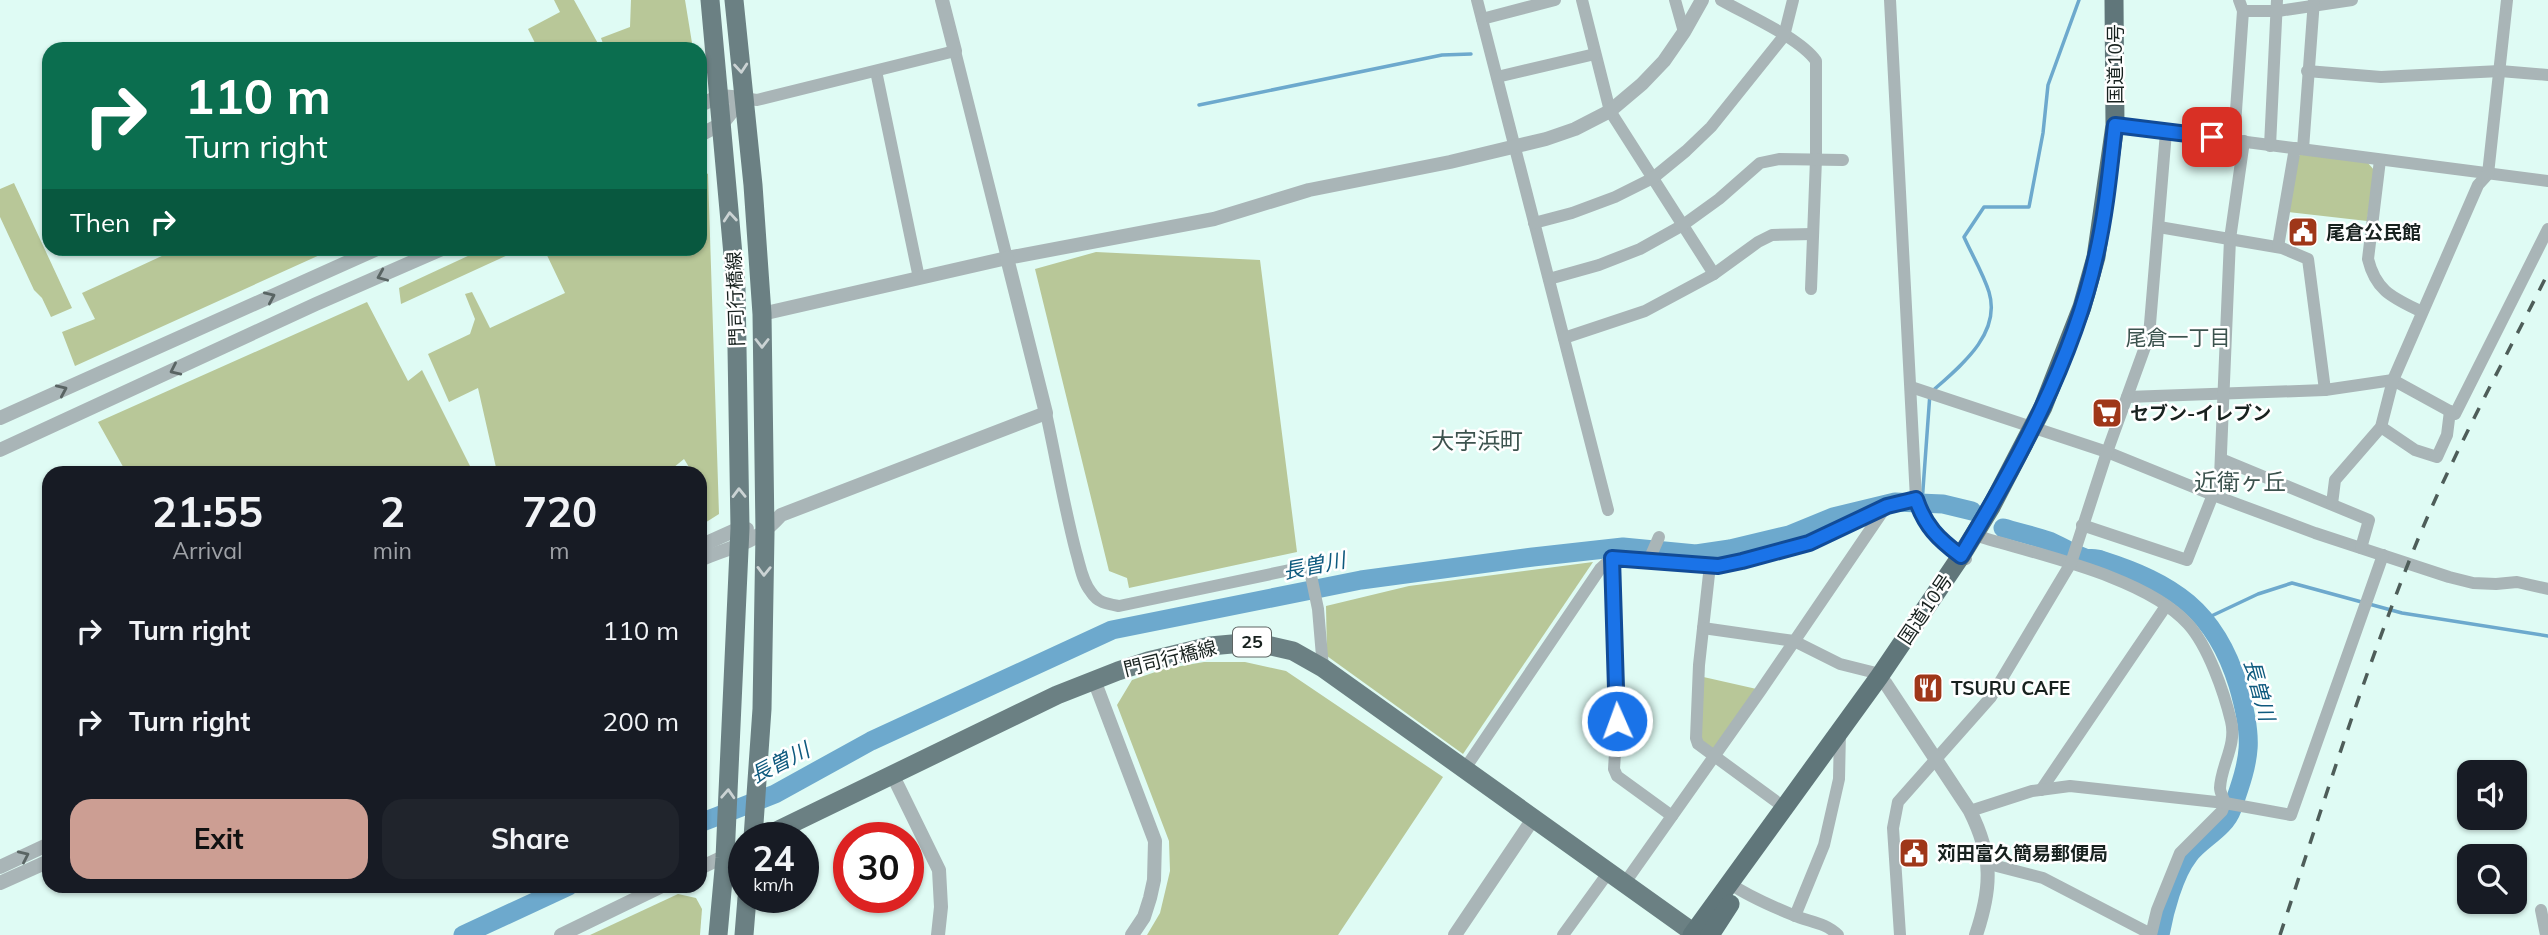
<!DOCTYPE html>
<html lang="en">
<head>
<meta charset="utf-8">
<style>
	:root { --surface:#171b24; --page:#20242c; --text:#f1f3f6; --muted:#9ea1a6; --accent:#cc9e93 }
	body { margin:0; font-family:Mulish,"Noto Sans JP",sans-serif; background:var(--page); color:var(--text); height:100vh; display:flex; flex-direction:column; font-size:26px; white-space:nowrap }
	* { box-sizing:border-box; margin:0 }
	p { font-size:23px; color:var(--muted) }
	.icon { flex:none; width:38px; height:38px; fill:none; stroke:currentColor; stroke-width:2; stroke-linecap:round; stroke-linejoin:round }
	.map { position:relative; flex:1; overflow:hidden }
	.details { position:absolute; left:42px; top:466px; width:665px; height:427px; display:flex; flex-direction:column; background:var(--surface); border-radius:21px; box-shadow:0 2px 5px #0004 }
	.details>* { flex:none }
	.guide { position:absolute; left:42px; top:42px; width:665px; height:214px; border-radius:21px; box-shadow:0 2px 5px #0004; background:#0b6e4f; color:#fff; overflow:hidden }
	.fabs { position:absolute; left:2457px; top:760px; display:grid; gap:14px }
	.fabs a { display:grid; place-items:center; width:70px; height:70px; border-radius:14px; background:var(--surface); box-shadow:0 2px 5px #0004; font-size:35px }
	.speed { position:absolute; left:728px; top:822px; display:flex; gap:14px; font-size:35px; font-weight:700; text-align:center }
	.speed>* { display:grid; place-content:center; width:91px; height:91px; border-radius:50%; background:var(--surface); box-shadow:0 2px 5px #0004; line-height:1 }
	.speed small { font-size:18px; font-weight:400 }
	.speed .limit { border:10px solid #d22; background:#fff; color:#111 }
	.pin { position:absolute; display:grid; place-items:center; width:60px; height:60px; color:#fff; margin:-30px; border-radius:14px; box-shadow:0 4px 10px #0006 }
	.me { position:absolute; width:77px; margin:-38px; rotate:358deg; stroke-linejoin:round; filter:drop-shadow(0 0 5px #0008) }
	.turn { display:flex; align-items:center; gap:24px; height:147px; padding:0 28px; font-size:32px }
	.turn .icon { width:91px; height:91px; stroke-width:2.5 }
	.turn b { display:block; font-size:49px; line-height:60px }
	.then { display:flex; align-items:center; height:66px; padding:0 28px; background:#0003; gap:14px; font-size:26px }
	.eta { display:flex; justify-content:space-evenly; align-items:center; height:119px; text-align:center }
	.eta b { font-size:42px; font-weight:700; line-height:49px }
	.button { display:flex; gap:14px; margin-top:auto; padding:14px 28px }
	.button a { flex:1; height:80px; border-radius:21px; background:var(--accent); color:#111; font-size:28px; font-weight:700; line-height:80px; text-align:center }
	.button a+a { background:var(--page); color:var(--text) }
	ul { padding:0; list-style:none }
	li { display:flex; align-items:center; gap:21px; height:91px; padding:0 28px }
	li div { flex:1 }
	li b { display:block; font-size:26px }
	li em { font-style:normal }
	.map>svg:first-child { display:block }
</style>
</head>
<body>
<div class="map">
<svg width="2548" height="935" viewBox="0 0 2548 935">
	<rect width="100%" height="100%" fill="#dffbf4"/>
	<!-- green -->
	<g fill="#b8c798">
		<polygon points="554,0 574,0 601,49 538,49 528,29 560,12"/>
		<polygon points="631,0 685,0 693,49 605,49 601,38 630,27"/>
		<polygon points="2301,154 2368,163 2374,170 2367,221 2288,212 2297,158"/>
		<polygon points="700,169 708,174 719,514 700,526 700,497 703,493 700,487 700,472 692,472 684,459 668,472 497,472 478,388 449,402 428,354 470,334 475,319 465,294 472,292 490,328 565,293 544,249 700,248"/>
		<polygon points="14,183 72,308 51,317 42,298 34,290 0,217 0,189"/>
		<polygon points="179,248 333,249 75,366 62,332 95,319 82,293"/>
		<polygon points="485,248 521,249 401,304 399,288"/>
		<polygon points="1096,252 1260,260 1297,552 1129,588 1127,578 1109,571 1035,269"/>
		<polygon points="367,302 408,381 422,370 473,472 126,472 98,422"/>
		<polygon points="1593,562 1463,754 1327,656 1326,606 1409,586"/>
		<polygon points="1204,662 1245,662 1286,671 1443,777 1338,935 1147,935 1160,913 1170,871 1169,841 1117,705 1132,680 1164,669"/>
		<polygon points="1699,676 1761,690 1715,754 1698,744"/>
		<polygon points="678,894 696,898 702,909 700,935 590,935"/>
	</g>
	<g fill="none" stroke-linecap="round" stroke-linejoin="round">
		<!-- stream -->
		<g stroke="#6da9cd" stroke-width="3.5">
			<polyline points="1199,105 1442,55 1471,54"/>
			<path d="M1922,503L1930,393C1958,368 2002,335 1989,292C1983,273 1972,255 1964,237L1984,207H2029L2043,133L2048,85L2079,0"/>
			<polyline points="2205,619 2258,594 2292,583 2402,613 2548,636"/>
		</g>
		<!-- river -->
		<g stroke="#6da9cd" stroke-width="19">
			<path d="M2003,528C2018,532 2034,536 2049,541C2060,546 2079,556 2085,558C2090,559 2096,558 2101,560C2173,583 2215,610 2238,685C2254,740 2251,756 2232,809C2225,829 2201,839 2189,855C2174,874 2164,912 2160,935"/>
			<polyline points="700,823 775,794 871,741 1112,630 1361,580 1533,557 1623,547 1696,554 1730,549 1789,535 1833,517 1895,502 1943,504 1972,511"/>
			<polyline points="463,935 569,886"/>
		</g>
		<!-- minor -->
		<g stroke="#a9b5b7" stroke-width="12">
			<polyline points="1477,0 1608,510"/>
			<polyline points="1582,0 1610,111 1714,274"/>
			<polyline points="1675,0 1684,32"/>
			<path d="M1721,0C1747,15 1800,38 1816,61V159L1811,289"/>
			<path d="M1890,0L1916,499C1925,528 1941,542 1966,559"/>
			<polyline points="2243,11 2278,11 2352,0"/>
			<polyline points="1482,19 1555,0"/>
			<polyline points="876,71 919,278"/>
			<polyline points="2307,71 2381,77 2500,71 2548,75"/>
			<polyline points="1497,77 1595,54"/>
			<polyline points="743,98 757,100 955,51 1007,258"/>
			<polyline points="2115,125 2548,181"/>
			<polyline points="2234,139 2243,11 2239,0"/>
			<polyline points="2270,146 2277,0"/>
			<polyline points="2303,149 2314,0"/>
			<path d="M2380,160L2368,259C2376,292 2394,298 2422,312"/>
			<polyline points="1534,223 1572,213 1615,197 1653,178 1686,151 1711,127 1784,36 1793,0"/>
			<polyline points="2159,227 2282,248 2308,259 2325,390"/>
			<polyline points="2278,247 2295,148"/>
			<polyline points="1549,279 1599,265 1640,249 1683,225 1719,199 1760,163 1779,159 1843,160"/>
			<polyline points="1564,338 1645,311 1714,274 1758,242 1772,235 1813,234"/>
			<polyline points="1911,387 2107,452 2213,495 2315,533 2449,577 2473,583 2496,584 2517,582 2548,589"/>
			<polyline points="2127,397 2325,390 2393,380 2455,414 2548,229"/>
			<path d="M1046,413C1056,459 1064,506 1076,552C1080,565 1082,581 1091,592C1098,603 1107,604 1119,606L1309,566L1318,609L1323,668"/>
			<polyline points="2381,427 2415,450 2437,457 2447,435 2450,411"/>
			<polyline points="2221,459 2369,520 2361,548"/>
			<polyline points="2332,504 2335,480 2381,427 2393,380 2478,185 2488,174 2507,0"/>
			<polyline points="2082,525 2187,560 2220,477 2230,239 2244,141"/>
			<path d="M1974,535C2035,554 2145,576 2188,624C2208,646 2224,692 2231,721C2237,745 2221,765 2220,788C2220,793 2224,799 2225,803L2222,811L2180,853L2157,910L2151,935"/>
			<polyline points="1612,558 1617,721 1614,769 1617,776 1672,816"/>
			<polyline points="1649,560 1659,537"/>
			<polyline points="1710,565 1699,665 1696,738 1698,744 1785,808"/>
			<polyline points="1703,628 1794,641 1840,664 1872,672 1879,677"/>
			<polyline points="1464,770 1600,569 1612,558 1718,566 1743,561 1809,543 1887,506 1916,499"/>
			<polyline points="2041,790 2166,606"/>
			<polyline points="1970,811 2032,791 2070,786 2225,803 2291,815 2383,555"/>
			<polyline points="1989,864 2043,878 2151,934"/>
			<path d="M1729,883C1748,896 1771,906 1793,915C1809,922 1825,922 1838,935"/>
			<polyline points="1624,884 1761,690 1885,508"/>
			<polyline points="2541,910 2546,935"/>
			<polyline points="1795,916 1824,845 1839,779 1840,731"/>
			<polyline points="1563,935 1608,873"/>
			<polyline points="1900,935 1893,828 1898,802 1991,697 2071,563 2107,452 2149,336 2166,132"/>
		</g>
		<!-- tertiary -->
		<g stroke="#a9b5b7" stroke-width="14">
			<polyline points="942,0 955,51"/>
			<polyline points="700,105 720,96 743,98"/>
			<polyline points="700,135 723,123 743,98"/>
			<polyline points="762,314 1007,258 1214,219 1309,190 1450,162 1546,139 1575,129 1610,111 1642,84 1664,61 1684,32 1702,0"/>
			<polyline points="0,418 379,248"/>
			<polyline points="0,450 316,304 444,248"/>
			<polyline points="700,546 740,528 747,529"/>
			<path d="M700,560C736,544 752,547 781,515L1046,413L1007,258"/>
			<path d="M1879,677L1886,684L1970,811C1993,857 1992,887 1976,935"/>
			<polyline points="1094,680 1155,841 1154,880 1150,898 1144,917 1132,935"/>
			<polyline points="893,776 939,870 941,907 938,935"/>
			<polyline points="0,867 49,844"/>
			<polyline points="700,868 744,847"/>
			<polyline points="0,883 49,861"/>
			<polyline points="561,935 662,886"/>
			<polyline points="1455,935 1533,819"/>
		</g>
		<!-- primary -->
		<g stroke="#6b8083" stroke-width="19">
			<polyline points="710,0 736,288 740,528 725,858 718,935"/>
			<polyline points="734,0 753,185 762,314 765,533 762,709 753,838"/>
			<polyline points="762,838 1057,695 1118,671 1148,661 1210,646 1254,642 1293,651 1323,668 1694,933"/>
			<polyline points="744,935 747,898"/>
		</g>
		<!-- trunk -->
		<g stroke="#60767a" stroke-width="19">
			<polyline points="1692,935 1879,677 1961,556 1991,507 2043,407 2082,307 2096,257 2115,125 2114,0"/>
			<polyline points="1710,935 1730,904"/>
		</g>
		<!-- rail -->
		<path stroke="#4e5d59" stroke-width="3.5" stroke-dasharray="12 12" stroke-linecap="butt" d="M2280,935C2321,811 2360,686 2408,564C2447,464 2500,369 2548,273"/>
	</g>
	<!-- one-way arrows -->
	<defs><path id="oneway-chevron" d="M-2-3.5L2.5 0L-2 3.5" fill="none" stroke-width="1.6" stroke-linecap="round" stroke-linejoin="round" transform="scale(1.75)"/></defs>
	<g stroke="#cbd3d4">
		<use href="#oneway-chevron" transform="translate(741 68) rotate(85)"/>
		<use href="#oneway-chevron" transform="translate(730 217) rotate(-95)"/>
		<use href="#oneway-chevron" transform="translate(762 343) rotate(90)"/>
		<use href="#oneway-chevron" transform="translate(739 493) rotate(-91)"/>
		<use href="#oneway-chevron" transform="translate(764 571) rotate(91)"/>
		<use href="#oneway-chevron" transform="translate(728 794) rotate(-87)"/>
	</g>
	<g stroke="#596463">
		<use href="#oneway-chevron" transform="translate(382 276) rotate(157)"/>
		<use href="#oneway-chevron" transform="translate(270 297) rotate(-24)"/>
		<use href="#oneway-chevron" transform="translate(175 370) rotate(155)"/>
		<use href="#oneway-chevron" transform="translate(62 390) rotate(-24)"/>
		<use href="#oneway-chevron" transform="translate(24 856) rotate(-25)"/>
	</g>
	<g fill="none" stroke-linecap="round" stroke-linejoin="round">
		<!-- route casing -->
		<g stroke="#114b97" stroke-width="18">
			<path id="route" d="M1617,721L1612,558L1718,566L1742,561L1809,543L1887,506L1916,499C1925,526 1938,539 1961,556C2016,465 2073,361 2096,256C2106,213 2110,169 2115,125L2212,137"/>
		</g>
		<!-- route -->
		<use href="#route" stroke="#1a73e8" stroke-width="12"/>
	</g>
	<!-- icons -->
	<defs>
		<g id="civic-square" transform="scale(1.575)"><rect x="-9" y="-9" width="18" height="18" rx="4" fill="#9f3719" stroke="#fff"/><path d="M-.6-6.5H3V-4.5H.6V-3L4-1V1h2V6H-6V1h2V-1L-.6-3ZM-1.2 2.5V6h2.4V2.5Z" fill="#fff"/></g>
		<g id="supermarket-square" transform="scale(1.575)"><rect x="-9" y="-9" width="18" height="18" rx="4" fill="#9f3719" stroke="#fff"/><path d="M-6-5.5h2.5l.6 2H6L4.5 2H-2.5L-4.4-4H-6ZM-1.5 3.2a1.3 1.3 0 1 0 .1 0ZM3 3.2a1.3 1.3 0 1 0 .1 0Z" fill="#fff"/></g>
		<g id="restaurant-square" transform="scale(1.575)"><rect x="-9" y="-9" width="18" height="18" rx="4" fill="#9f3719" stroke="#fff"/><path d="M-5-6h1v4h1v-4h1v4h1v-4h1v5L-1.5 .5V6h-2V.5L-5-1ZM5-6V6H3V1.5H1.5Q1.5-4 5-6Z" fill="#fff"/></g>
	</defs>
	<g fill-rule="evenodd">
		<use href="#civic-square" x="2303" y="232"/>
		<use href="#supermarket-square" x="2107" y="413"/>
		<use href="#restaurant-square" x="1928" y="688"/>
		<use href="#civic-square" x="1914" y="853"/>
	</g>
	<g text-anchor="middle" stroke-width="5" stroke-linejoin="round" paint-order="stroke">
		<!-- shield labels -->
		<rect fill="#fff" stroke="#5d6462" stroke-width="2" x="1233" y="627.5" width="38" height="29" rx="5"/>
		<g font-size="18" font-weight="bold" fill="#18221f">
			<text x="1252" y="648">25</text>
		</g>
		<!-- street labels -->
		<g font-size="19" fill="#18221f" stroke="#fff">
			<text transform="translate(2115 64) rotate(-90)" y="7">国道10号</text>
			<text transform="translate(735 299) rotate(-92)" y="7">門司行橋線</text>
			<text transform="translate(1925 609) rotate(-56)" y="7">国道10号</text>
			<text transform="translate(1170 658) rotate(-14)" y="7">門司行橋線</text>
		</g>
		<!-- poi labels -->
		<g font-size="19" font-weight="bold" fill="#18221f" stroke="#fff" text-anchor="start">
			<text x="2326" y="239">尾倉公民館</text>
			<text x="2130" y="420">セブン-イレブン</text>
			<text x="1951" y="695">TSURU CAFE</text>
			<text x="1937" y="860">苅田富久簡易郵便局</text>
		</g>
		<!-- neighbourhood labels -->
		<g font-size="21" fill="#3c534e" stroke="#fff">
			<text x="2178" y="345">尾倉一丁目</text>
		</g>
		<!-- water labels -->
		<g font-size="21" font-style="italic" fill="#0e5a7e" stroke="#fff">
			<text transform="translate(1314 566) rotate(-11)" y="7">長曽川</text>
			<text transform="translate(2259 690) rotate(75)" y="7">長曽川</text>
			<text transform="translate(780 763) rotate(-27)" y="7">長曽川</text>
		</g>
		<!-- quarter labels -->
		<g font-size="23" fill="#3c534e" stroke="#fff">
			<text x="1477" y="449">大字浜町</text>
			<text x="2240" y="490">近衛ヶ丘</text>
		</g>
	</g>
</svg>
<div class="fabs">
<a><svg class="icon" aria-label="sound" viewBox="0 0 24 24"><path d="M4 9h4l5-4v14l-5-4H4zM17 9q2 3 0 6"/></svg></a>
<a><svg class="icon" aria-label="search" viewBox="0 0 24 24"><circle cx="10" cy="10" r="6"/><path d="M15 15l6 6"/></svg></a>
</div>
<div class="speed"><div>24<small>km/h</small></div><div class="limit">30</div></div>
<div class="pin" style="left:2212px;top:137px;background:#d93025"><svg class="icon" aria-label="arrive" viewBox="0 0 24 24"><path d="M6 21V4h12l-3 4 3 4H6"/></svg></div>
<svg class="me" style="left:1617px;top:721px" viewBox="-20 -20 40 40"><circle r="17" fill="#1a73e8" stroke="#fff" stroke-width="3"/><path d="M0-11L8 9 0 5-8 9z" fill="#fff"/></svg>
<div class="guide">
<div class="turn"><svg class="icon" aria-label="right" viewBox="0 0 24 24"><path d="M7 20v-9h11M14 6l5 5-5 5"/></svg><div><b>110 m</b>Turn right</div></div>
<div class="then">Then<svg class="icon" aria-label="right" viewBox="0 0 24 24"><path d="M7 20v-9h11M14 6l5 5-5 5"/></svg></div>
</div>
<section class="details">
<div class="eta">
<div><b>21:55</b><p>Arrival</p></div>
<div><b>2</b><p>min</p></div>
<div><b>720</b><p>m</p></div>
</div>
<ul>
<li><svg class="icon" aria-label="right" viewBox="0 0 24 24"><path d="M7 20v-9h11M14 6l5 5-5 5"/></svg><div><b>Turn right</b></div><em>110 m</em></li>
<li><svg class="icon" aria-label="right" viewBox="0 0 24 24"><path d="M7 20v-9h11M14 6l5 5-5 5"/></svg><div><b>Turn right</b></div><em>200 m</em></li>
</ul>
<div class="button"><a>Exit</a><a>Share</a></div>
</section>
</div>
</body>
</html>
